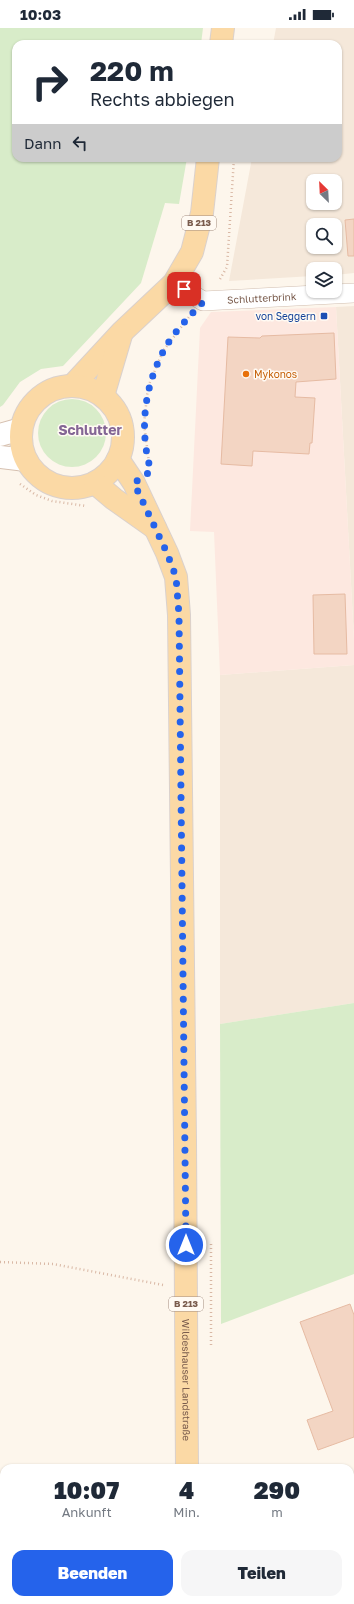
<!DOCTYPE html>
<html lang="de">
<head>
<meta charset="utf-8">
<style>
	:root { --surface:#fff; --page:#f6f6f7; --text:#1f2937; --muted:#747a83; --accent:#2563eb }
	body { margin:0; font-family:"Golos Text",sans-serif; background:var(--page); color:var(--text); height:100vh; display:flex; flex-direction:column; font-size:15px; white-space:nowrap }
	* { box-sizing:border-box; margin:0 }
	p { font-size:13px; color:var(--muted) }
	.icon { flex:none; width:22px; height:22px; fill:none; stroke:currentColor; stroke-width:2; stroke-linecap:round; stroke-linejoin:round }
	.map { position:relative; flex:1; overflow:hidden }
	.panel { position:absolute; left:0px; top:1436px; width:354px; height:140px; display:flex; flex-direction:column; background:var(--surface); border-radius:12px 12px 0 0; box-shadow:0 1px 3px #0004 }
	.panel>* { flex:none }
	.hud { position:absolute; left:12px; top:12px; width:330px; height:122px; border-radius:12px; box-shadow:0 1px 3px #0004; background:#fff; color:var(--text); overflow:hidden }
	.needle { width:26px; rotate:336deg }
	.tools { position:absolute; left:306px; top:146px; display:grid; gap:8px }
	.tools a { display:grid; place-items:center; width:36px; height:36px; border-radius:8px; background:var(--surface); box-shadow:0 1px 3px #0004; font-size:20px }
	.pin { position:absolute; display:grid; place-items:center; width:34px; height:34px; color:#fff; margin:-17px; border-radius:8px; box-shadow:0 2px 6px #0006 }
	.me { position:absolute; width:44px; margin:-22px; rotate:0deg; stroke-linejoin:round; filter:drop-shadow(0 0 3px #0008) }
	.turn { display:flex; align-items:center; gap:14px; height:84px; padding:0 12px; font-size:18px }
	.turn .icon { width:52px; height:52px; stroke-width:2.5 }
	.turn b { display:block; font-size:28px; line-height:34px }
	.then { display:flex; align-items:center; height:38px; padding:0 12px; background:#0003; gap:8px; font-size:15px }
	.eta { display:flex; justify-content:space-evenly; align-items:center; height:68px; text-align:center }
	.eta b { font-size:24px; font-weight:800; line-height:28px }
	.primary-button { display:flex; gap:8px; margin-top:auto; padding:8px 12px }
	.primary-button a { flex:1; height:46px; border-radius:12px; background:var(--accent); color:#fff; font-size:16px; font-weight:800; line-height:46px; text-align:center }
	.primary-button a+a { background:var(--page); color:var(--text) }
	.status { display:flex; justify-content:space-between; align-items:center; height:28px; padding:0 20px; background:var(--surface); direction:ltr }
	.status svg { height:11px; fill:currentColor }
	.map>svg:first-child { display:block }
</style>
</head>
<body>
<div class="status"><b>10:03</b><svg viewBox="0 0 49 12"><path d="M0 12V9h3v3zM5 12V6h3v6zM10 12V3h3v9zM15 12V0h3v12zM26 1h20v11H26zM47 4h2v5h-2z"/></svg></div>
<div class="map">
<svg width="354" height="1576" viewBox="0 0 354 1576">
	<rect width="100%" height="100%" fill="#fdf6ec"/>
	<!-- residential -->
	<g fill="#f5e8da" fill-rule="evenodd">
		<path d="M276,0H354V245L335,247V241H313V248L229,253L252,130H338V16H273ZM313,153H335V175H313ZM313,197H335V219H313Z"/>
		<polygon points="354,278 354,611 336,279"/>
		<polygon points="354,637 354,975 220,996 220,647"/>
	</g>
	<!-- commercial -->
	<polygon fill="#fde8e0" points="336,279 354,611 354,637 220,647 214,504 190,503 200,300 211,284"/>
	<!-- green -->
	<g fill="#d8ecc9">
		<polygon points="0,0 203,0 201,16 16,16 16,130 187,130 179,176 165,175 141,255 63,338 41,341 20,354 3,377 0,379"/>
		<circle cx="72" cy="405" r="34"/>
		<polygon points="354,975 354,1246 221,1296 220,996"/>
	</g>
	<!-- building -->
	<g fill="#f3d5c3" stroke="#e6bba3">
		<polygon points="354,191 354,228 348,228 345,192"/>
		<polygon points="334,305 336,351 296,354 295,369 315,370 312,415 310,415 309,426 253,423 252,438 221,436 228,309 260,310 262,308"/>
		<polygon points="345,566 347,626 314,626 313,567"/>
		<polygon points="350,1276 354,1287 354,1409 318,1422 307,1392 333,1383 300,1294"/>
	</g>
	<g fill="none" stroke-linecap="round" stroke-linejoin="round">
		<!-- street casing -->
		<g stroke="#d1beb0" stroke-width="20">
			<g id="street">
				<path id="s1" d="M174,255L203,273L354,265"/>
			</g>
		</g>
		<!-- secondary casing -->
		<g stroke="#d6c0b0" stroke-width="24">
			<g id="secondary">
				<polyline points="0,407 21,401"/>
				<polyline points="0,429 26,432"/>
			</g>
		</g>
		<!-- primary casing -->
		<g stroke="#dad1cd" stroke-width="24">
			<g id="primary">
				<polyline points="221,16 223,0"/>
				<polyline points="73,357 122,304 174,255 192,224 202,185 208,130"/>
				<circle cx="72" cy="409" r="51"/>
				<polyline points="103,368 121,307"/>
				<path id="s2" d="M118,431L134,455L167,525L176,549L179,587L185,1113L187,1440"/>
				<polyline points="95,455 114,471 155,500"/>
				<polyline points="191,1572 191,1576"/>
			</g>
		</g>
		<!-- path -->
		<g stroke="#d9b8a5" stroke-width="2.5" stroke-dasharray="1 3" stroke-linecap="butt">
			<polyline points="220,251 227,239 234,130"/>
			<polyline points="149,434 144,396 148,359 163,323 189,289"/>
			<polyline points="20,456 36,467 52,473 86,478"/>
			<polyline points="211,1216 211,1319"/>
			<polyline points="0,1234 53,1236 163,1257"/>
		</g>
		<!-- street -->
		<use href="#street" stroke="#fff" stroke-width="19"/>
		<!-- secondary -->
		<use href="#secondary" stroke="#fff" stroke-width="22"/>
		<!-- primary -->
		<use href="#primary" stroke="#fbd9a5" stroke-width="22"/>
	</g>
	<g fill="none" stroke-linecap="round" stroke-linejoin="round">
		<!-- route -->
		<path stroke="#2563eb" stroke-width="7" stroke-dasharray="0 12.6" d="M184,261L203,274C190,288 171,307 163,324C144,360 139,403 151,443L134,455L167,525L176,549L179,587L186,1217"/>
	</g>
	<!-- markers -->
	<rect fill="#1a4fb4" stroke="#fffaf3" stroke-width="1.5" x="320" y="284" width="8" height="8" rx="2"/>
	<circle fill="#e8710a" stroke="#fffaf3" stroke-width="1.5" cx="246" cy="346" r="4"/>
	<g text-anchor="middle" stroke-width="3" stroke-linejoin="round" paint-order="stroke">
		<!-- shield labels -->
		<g fill="#fffaf3" stroke="#a28b7f" stroke-width="1">
			<rect x="182" y="188" width="34" height="14" rx="3"/>
			<rect x="169" y="1269" width="34" height="14" rx="3"/>
		</g>
		<g font-size="9" font-weight="bold" fill="#7a5c4d">
			<text x="199" y="198">B 213</text>
			<text x="186" y="1279">B 213</text>
		</g>
		<!-- street labels -->
		<g font-size="10" fill="#7a5c4d" stroke="#fffaf3">
			<text dy="4" stroke="none"><textPath href="#s1" startOffset="93">Schlutterbrink</textPath></text>
			<text dy="4" stroke="none"><textPath href="#s2" startOffset="935">Wildeshauser Landstraße</textPath></text>
		</g>
		<!-- transit labels -->
		<g font-size="10" fill="#164399" stroke="#fffaf3" text-anchor="end">
			<text x="316" y="292">von Seggern</text>
		</g>
		<!-- food labels -->
		<g font-size="10" fill="#c56008" stroke="#fffaf3" text-anchor="start">
			<text x="254" y="350">Mykonos</text>
		</g>
		<!-- district labels -->
		<g font-size="14" font-weight="bold" fill="#846695" stroke="#fffaf3">
			<text x="90" y="407">Schlutter</text>
		</g>
	</g>
</svg>
<div class="tools">
<a><svg class="needle" viewBox="-14 -14 28 28"><path d="M0-13l5 13h-10z" fill="#e53935"/><path d="M0 13l5-13h-10z" fill="#747a83"/></svg></a>
<a><svg class="icon" aria-label="search" viewBox="0 0 24 24"><circle cx="10" cy="10" r="6"/><path d="M15 15l6 6"/></svg></a>
<a><svg class="icon" aria-label="layers" viewBox="0 0 24 24"><path d="M12 4l9 5-9 5-9-5zM3 14l9 5 9-5"/></svg></a>
</div>
<div class="pin" style="left:184px;top:261px;background:#d93025"><svg class="icon" aria-label="arrive" viewBox="0 0 24 24"><path d="M6 21V4h12l-3 4 3 4H6"/></svg></div>
<svg class="me" style="left:186px;top:1217px" viewBox="-20 -20 40 40"><circle r="17" fill="#2563eb" stroke="#fff" stroke-width="3"/><path d="M0-11L8 9 0 5-8 9z" fill="#fff"/></svg>
<div class="hud">
<div class="turn"><svg class="icon" aria-label="right" viewBox="0 0 24 24"><path d="M7 20v-9h11M14 6l5 5-5 5"/></svg><div><b>220 m</b>Rechts abbiegen</div></div>
<div class="then">Dann<svg class="icon" aria-label="left" viewBox="0 0 24 24"><path d="M17 20v-9H6M10 6l-5 5 5 5"/></svg></div>
</div>
<section class="panel">
<div class="eta">
<div><b>10:07</b><p>Ankunft</p></div>
<div><b>4</b><p>Min.</p></div>
<div><b>290</b><p>m</p></div>
</div>
<div class="primary-button"><a>Beenden</a><a>Teilen</a></div>
</section>
</div>
</body>
</html>
